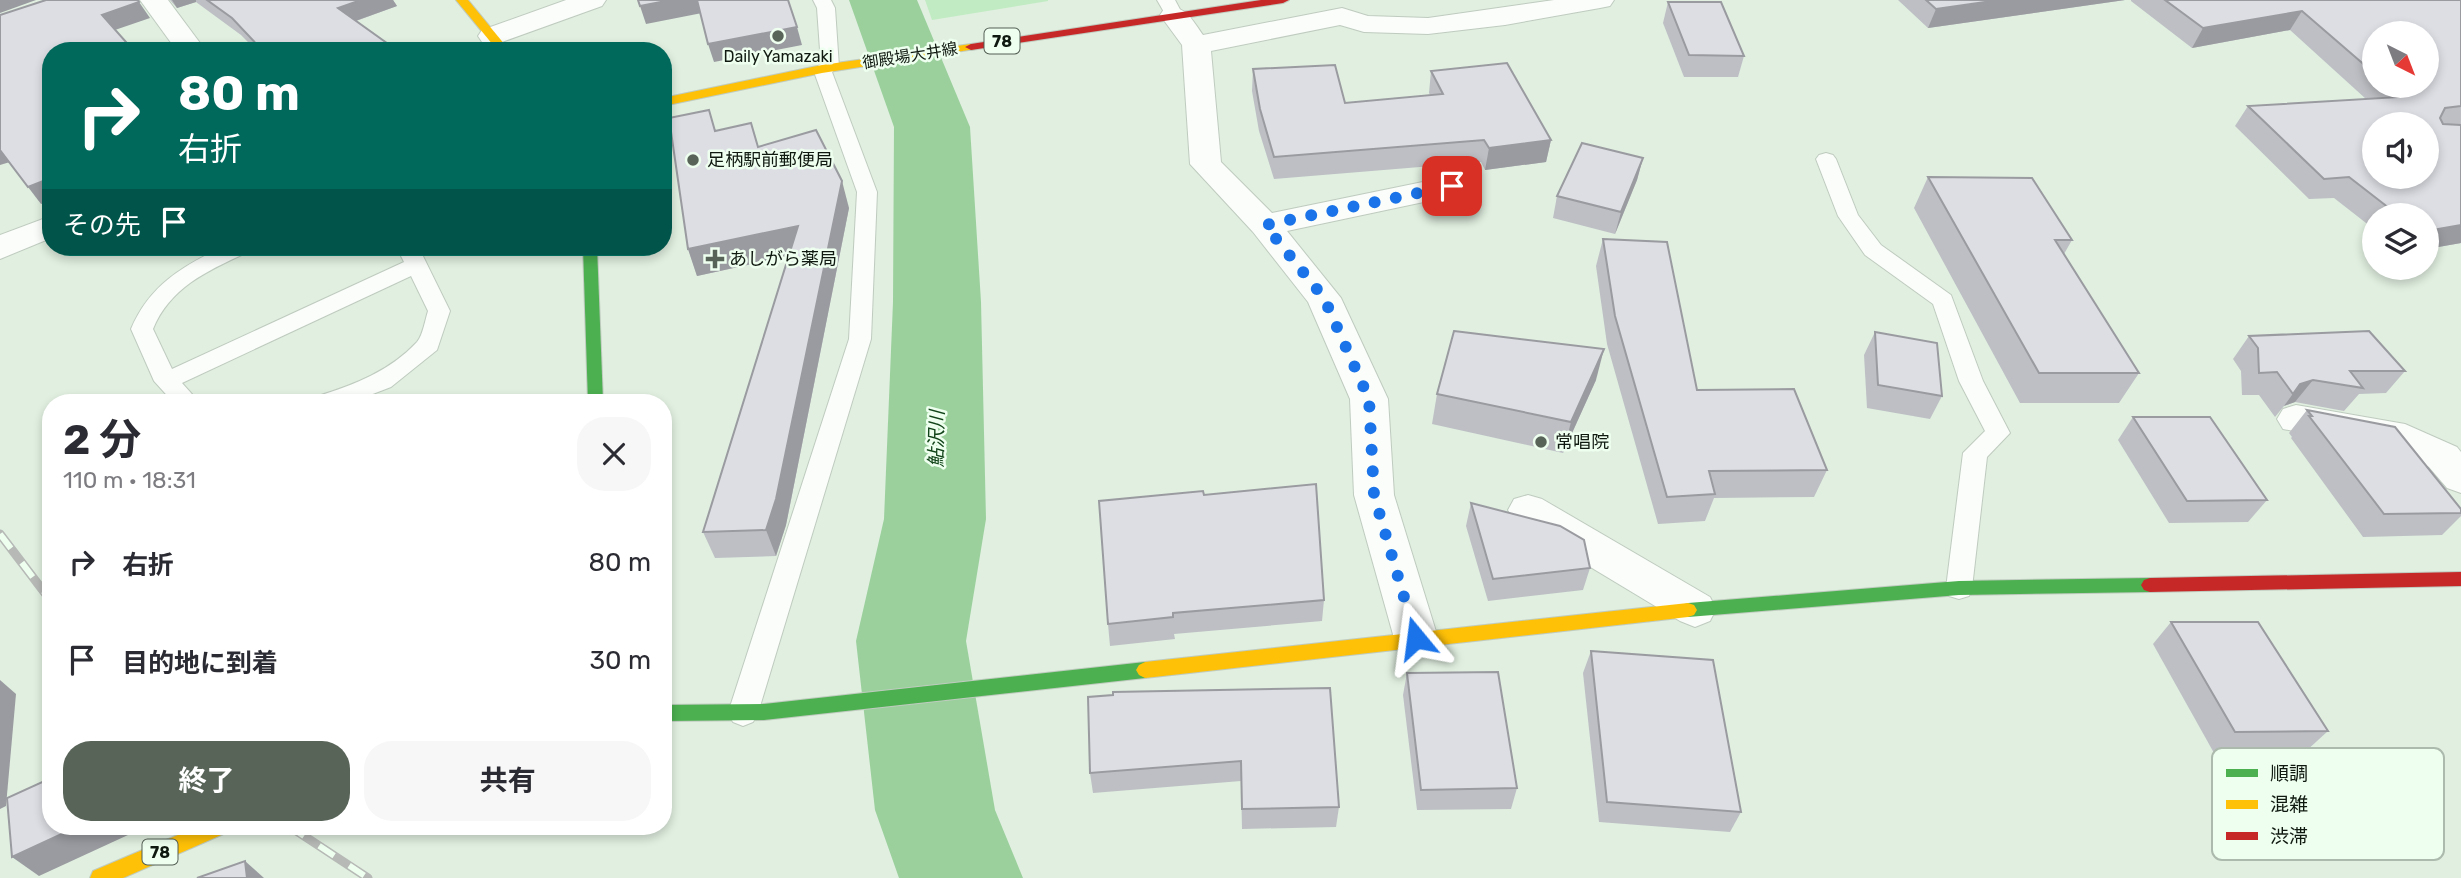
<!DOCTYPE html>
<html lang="ja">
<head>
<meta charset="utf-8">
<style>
	:root { --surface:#fff; --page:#f7f7f7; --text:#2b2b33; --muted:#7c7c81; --accent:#596459 }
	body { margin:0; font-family:Rubik,"Noto Sans JP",sans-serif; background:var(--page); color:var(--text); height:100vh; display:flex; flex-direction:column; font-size:26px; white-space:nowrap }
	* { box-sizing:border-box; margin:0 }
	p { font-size:23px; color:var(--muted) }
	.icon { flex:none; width:38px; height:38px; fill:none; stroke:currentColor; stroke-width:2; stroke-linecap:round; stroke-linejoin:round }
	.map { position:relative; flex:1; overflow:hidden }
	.panel { position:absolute; left:42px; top:394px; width:630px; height:441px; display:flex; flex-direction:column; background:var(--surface); border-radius:28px; box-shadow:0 4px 10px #0003 }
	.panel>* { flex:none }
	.hud { position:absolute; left:42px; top:42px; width:630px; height:214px; border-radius:28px; box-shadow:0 4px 10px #0003; background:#00695c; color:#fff; overflow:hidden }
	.needle { width:46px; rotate:138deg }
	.controls { position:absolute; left:2362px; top:21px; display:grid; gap:14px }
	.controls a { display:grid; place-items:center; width:77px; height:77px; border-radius:50%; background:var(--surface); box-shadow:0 4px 10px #0003; font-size:35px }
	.pin { position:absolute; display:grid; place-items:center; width:60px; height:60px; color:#fff; margin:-30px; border-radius:14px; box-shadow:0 4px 10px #0006 }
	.me { position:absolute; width:77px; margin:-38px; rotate:344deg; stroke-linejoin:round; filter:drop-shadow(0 0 5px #0008) }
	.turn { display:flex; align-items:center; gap:24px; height:147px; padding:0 21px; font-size:32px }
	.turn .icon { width:91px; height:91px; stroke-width:2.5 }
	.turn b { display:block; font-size:49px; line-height:60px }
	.then { display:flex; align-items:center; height:66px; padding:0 21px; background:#0003; gap:14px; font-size:26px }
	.round { display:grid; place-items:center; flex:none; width:74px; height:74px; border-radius:28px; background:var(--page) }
	.overview { display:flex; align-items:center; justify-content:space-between; height:119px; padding:0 21px }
	h1 { font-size:42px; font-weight:700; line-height:52px }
	.button { display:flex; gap:14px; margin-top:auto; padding:14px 21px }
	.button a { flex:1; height:80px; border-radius:28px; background:var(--accent); color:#fff; font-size:28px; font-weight:700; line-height:80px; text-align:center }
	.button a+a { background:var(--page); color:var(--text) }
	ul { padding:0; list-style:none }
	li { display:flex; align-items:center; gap:21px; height:98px; padding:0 21px }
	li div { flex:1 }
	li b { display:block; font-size:26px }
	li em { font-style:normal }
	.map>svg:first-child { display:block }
</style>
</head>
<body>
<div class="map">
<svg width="2461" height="878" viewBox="0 0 2461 878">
	<rect width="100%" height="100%" fill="#e0efe0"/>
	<!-- green -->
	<polygon fill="#c1ebc2" points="925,0 1048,0 1048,1 932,20"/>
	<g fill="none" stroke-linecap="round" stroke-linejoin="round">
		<!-- river -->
		<polygon fill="#9bd09d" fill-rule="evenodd" points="849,0 917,0 970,127 981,302 986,519 966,641 995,810 1023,878 899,878 875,810 856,641 884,519 893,302 894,127"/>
		<!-- lane casing -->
		<g stroke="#bfcbbf" stroke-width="2">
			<g id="lane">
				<polygon points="813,0 831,0 835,8 839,67 832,72 877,192 871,339 758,713 753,722 743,726 733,722 728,713 849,339 857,192 813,69 821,64 817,8"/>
				<polygon points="1157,0 1175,0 1183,15 1180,19 1168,19"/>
				<polygon points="1826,153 1833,155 1836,159 1858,215 1881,245 1951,295 1983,381 2010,433 1987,457 1972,588 1969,596 1959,599 1949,596 1946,588 1963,453 1985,431 1959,381 1933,304 1865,255 1838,216 1816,159 1819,155"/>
				<path d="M223,247H251L248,252C209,270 170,287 153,329L172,369L404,262L398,250L400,247H421L420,250L450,311L437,350L391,387L352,402H314L318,396C354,385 390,371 417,342C423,335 425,320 428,311L411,276L182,383L199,402H173L154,381L131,329C149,286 182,266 223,247Z"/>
			</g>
		</g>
		<!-- street casing -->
		<g stroke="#bfcbbf" stroke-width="2">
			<g id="street">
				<polygon points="140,0 168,0 206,51 177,51"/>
				<polygon points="566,0 606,0 602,6 502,42 492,44 482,42 478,36 482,30"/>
				<path d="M1554,0H1614L1610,6L1600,8L1505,25L1428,34L1364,32L1340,25L1211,51L1221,162L1272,213L1452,176L1463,179L1468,186L1463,193L1452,196L1287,231L1341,298L1388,399L1394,495L1438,638L1431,651L1416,656L1401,651L1394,638L1354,495L1350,399L1308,302L1253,232L1190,164L1182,45L1160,15L1164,9C1186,4 1192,20 1203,35L1342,8L1368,16L1428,18Z"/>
				<polygon points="51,216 51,238 0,259 0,235"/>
				<polygon points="2296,405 2405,424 2457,447 2461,452 2461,493 2447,488 2429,467 2397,451 2283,429 2277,419 2283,409"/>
				<polygon points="1528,495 1542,499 1710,597 1716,609 1710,621 1695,627 1680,621 1514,521 1508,510 1514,499"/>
			</g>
		</g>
		<!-- fast casing -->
		<g stroke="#bfcbbf" stroke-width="2">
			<g id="fast">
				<polygon points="583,247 597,247 603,402 588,402"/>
				<polygon points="2150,578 2156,580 2159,585 2156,590 2150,592 1959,595 1688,617 1682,615 1679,610 1682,605 1688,603 1959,581"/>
				<polygon points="1145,662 1151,665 1154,670 1151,675 1145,678 764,720 663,721 663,705 764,704"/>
			</g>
		</g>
		<!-- slow casing -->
		<g stroke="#bfcbbf" stroke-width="2">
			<g id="slow">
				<polygon points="456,0 468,0 510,51 498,51"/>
				<polygon points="971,44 975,45 975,49 822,73 663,106 663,98 822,65"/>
				<polygon points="1688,603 1694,605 1697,610 1694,615 1688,617 1145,678 1139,675 1136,670 1139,665 1145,662"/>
				<polygon points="199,826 231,826 228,832 123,878 90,878 93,871"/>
			</g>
		</g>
		<!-- jam casing -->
		<g stroke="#bfcbbf" stroke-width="2">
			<g id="jam">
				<polygon points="1261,0 1289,0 1283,3 971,50 965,47 971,44"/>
				<polygon points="2461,572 2461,586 2150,592 2144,590 2141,585 2144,580 2150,578"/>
			</g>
		</g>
		<!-- lane -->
		<use href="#lane" fill="#fafdfa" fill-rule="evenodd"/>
		<!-- street -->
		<use href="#street" fill="#fafdfa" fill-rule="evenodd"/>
		<!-- fast -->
		<use href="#fast" fill="#4caf50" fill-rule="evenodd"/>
		<!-- slow -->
		<use href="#slow" fill="#ffc107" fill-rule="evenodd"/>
		<!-- jam -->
		<use href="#jam" fill="#c62828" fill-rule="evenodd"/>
		<!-- rail casing -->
		<g stroke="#b6b9b6" stroke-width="9">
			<g id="rail">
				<polyline points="0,534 51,601"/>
				<polyline points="289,826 368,878"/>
			</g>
		</g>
		<!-- rail -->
		<use href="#rail" stroke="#eeffef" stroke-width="6" stroke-dasharray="18" stroke-linecap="butt"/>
	</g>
	<!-- wall -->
	<g fill="#bdbfc4" fill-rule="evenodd">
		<polygon points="170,0 393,0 397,6 356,21 398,51 257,51 241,35 196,2 177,8"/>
		<polygon points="1898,0 2125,0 1928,28"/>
		<path d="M2131,0H2461V243L2427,249V215H2375V230L2334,198L2309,199L2235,126L2248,106L2366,99L2290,30L2192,48L2131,1ZM2375,33L2427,86H2375Z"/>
		<polygon points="1668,2 1744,56 1738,77 1684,77 1663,23"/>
		<polygon points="1253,69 1345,103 1430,95 1429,93 1431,71 1551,140 1546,162 1485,170 1481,162 1274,179 1259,131 1252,91"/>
		<polygon points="716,131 759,147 849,208 786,525 776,556 715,558 703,532 789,256 697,276 688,249"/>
		<polygon points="1643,158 1637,180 1615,234 1553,218 1557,196"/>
		<polygon points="1928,177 2072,240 2064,254 2139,373 2119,403 2020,403 1914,208"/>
		<polygon points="1603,239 1697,390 1827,470 1814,497 1714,498 1705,521 1658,524 1607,344 1596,266"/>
		<polygon points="1875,332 1942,396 1930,419 1867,408 1864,355"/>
		<polygon points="2249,336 2405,371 2386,393 2359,394 2344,411 2295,402 2284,406 2275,417 2259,395 2242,395 2241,371 2233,359"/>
		<polygon points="1596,380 1563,453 1432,424 1437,394"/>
		<polygon points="2307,410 2461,509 2461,516 2442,535 2363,537 2291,438 2292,437 2289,433"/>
		<polygon points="2133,417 2267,500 2248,522 2169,523 2118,440"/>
		<polygon points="1204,495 1324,600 1322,621 1174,634 1175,639 1110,646 1108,624"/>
		<polygon points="1471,503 1590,568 1583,590 1488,601 1466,526"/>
		<polygon points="2171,622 2328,731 2305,752 2214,753 2153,644"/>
		<polygon points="1591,651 1741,812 1730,832 1599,822 1583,673"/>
		<polygon points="1407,673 1517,788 1511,809 1417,810 1403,695"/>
		<polygon points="1113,695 1339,807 1336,827 1242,829 1241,781 1093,793 1090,773"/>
	</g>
	<!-- shaded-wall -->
	<g fill="#9a9ba0">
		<polygon points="0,0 36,0 0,13"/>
		<polygon points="172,0 196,0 196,2 177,8"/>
		<polygon points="361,0 393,0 397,6 347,24 338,8"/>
		<polygon points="671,0 698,0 702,13 646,24 640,6"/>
		<polygon points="1999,0 2125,0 1928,28 1936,9"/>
		<polygon points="139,2 150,18 112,31 102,15"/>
		<polygon points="2302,11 2290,30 2192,48 2203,28"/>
		<polygon points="797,27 802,45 714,62 708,44"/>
		<polygon points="1551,140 1546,162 1485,170 1489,148"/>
		<polygon points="0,149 10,162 0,165"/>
		<polygon points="1643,158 1637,180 1615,234 1621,212"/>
		<polygon points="51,178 51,201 41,204 28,187"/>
		<polygon points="842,181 849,208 786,525 776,556 766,530"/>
		<polygon points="2461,225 2461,243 2427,249 2427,231"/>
		<polygon points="798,226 806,252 697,276 688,249"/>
		<polygon points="1604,349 1596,380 1563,453 1571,422"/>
		<polygon points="2313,380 2295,402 2284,406 2300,384"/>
		<polygon points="0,680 16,694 6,806 0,809"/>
		<polygon points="79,826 126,826 128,835 39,876 12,857"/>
		<polygon points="245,861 264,878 247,878"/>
	</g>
	<!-- building -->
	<g fill="#dcdee4" stroke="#9a9ba0" stroke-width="2" fill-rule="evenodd">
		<polygon points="46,0 138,0 139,2 102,15 134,51 51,51 51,178 28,187 0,150 0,15"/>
		<polygon points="207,0 361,0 338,8 398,51 263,51 232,18"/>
		<polygon points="638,0 671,0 640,6"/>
		<polygon points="697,0 788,0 797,27 708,44"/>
		<polygon points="1926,0 1999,0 1936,9"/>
		<path d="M2165,0H2461V106L2445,108L2440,118L2443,124L2461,125V225L2427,231V215H2398L2349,177L2324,179L2248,106L2400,97L2388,86H2427V33H2375V74L2302,11L2203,28ZM2375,124H2427V177H2375Z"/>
		<polygon points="1668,2 1721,2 1744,56 1689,55"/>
		<polygon points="1507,63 1551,140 1489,148 1484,140 1274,157 1260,109 1253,69 1335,65 1345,103 1443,94 1431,71"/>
		<polygon points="709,110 715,131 751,123 758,147 816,130 842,181 776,499 766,530 703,532 798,226 688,249 669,118"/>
		<polygon points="1582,143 1643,158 1621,212 1557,196"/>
		<polygon points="1928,177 2032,178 2072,240 2055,240 2139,373 2039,373"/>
		<polygon points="1603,239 1667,242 1697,390 1794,389 1827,470 1709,471 1715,494 1667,497 1615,316"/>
		<polygon points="1454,331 1604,349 1571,422 1437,394"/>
		<polygon points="2369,331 2405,371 2350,371 2363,388 2313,380 2300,384 2293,394 2277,372 2259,373 2258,348 2249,336"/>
		<polygon points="1875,332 1937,343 1942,396 1878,385"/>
		<polygon points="2307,410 2395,427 2461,509 2461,513 2384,514 2309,416 2312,416"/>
		<polygon points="2133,417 2210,417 2267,500 2187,501"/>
		<polygon points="1316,484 1324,600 1173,613 1173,617 1108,624 1099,501 1203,491 1204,495"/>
		<polygon points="1471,503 1560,526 1584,540 1590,568 1493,579"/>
		<polygon points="2171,622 2258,622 2328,731 2235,732"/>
		<polygon points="1591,651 1713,660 1741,812 1607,802"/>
		<polygon points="1498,672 1517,788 1421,790 1407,673"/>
		<polygon points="1330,688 1339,807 1242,809 1241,761 1090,773 1088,697 1113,695 1113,692"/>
		<polygon points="51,778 51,826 79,826 12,857 7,798"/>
		<polygon points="245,861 247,878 197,878"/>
	</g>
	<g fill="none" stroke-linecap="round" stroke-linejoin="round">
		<!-- route -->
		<polyline stroke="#1a73e8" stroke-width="12" stroke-dasharray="0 21.6" points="1416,638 1374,495 1369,399 1324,298 1265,225 1452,186"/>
	</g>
	<!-- markers -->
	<g fill="#596459" stroke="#eeffef" stroke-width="2.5">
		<circle cx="778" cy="36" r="7"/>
		<circle cx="693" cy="160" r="7"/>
		<path d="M711.5 248.5h7v7h7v7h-7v7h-7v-7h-7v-7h7z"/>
		<circle cx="1541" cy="442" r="7"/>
	</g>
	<g text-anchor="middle" stroke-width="5" stroke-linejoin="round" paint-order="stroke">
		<!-- shield labels -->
		<g fill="#eeffef" stroke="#535e53" stroke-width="2">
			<rect x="984.5" y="28.5" width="35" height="25" rx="5"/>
			<rect x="142.5" y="839.5" width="35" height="25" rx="5"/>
		</g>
		<g font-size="16" font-weight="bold" fill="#101910">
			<text x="1002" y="47">78</text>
			<text x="160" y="858">78</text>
		</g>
		<!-- far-street labels -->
		<g font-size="16" fill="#101910" stroke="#eeffef">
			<text transform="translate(910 55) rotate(-9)" y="6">御殿場大井線</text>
		</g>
		<!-- far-poi labels -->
		<g font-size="16" fill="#101910" stroke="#eeffef">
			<text x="778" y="62">Daily Yamazaki</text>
		</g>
		<!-- poi labels -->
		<g font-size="18" fill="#101910" stroke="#eeffef" text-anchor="start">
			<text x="707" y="166">足柄駅前郵便局</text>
			<text x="729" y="265">あしがら薬局</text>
			<text x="1555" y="448">常唱院</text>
		</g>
		<!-- water labels -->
		<g font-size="19" font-style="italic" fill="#124419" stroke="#eeffef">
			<text transform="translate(936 439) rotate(-89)" y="7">鮎沢川</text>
		</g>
	</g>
	<!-- legend -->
	<rect x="2212" y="748" width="232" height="112" rx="10" fill="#eeffef" stroke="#abbaac" stroke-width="2"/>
	<rect x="2226" y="769" width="32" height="8" fill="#4caf50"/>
	<rect x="2226" y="800" width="32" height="9" fill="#ffc107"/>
	<rect x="2226" y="832" width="32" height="8" fill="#c62828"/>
	<g font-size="19" fill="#101910">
		<text x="2270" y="780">順調</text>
		<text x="2270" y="811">混雑</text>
		<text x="2270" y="843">渋滞</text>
	</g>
</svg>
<div class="controls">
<a><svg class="needle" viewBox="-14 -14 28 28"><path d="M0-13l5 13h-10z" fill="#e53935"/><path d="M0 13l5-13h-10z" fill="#7c7c81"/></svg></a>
<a><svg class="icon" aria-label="sound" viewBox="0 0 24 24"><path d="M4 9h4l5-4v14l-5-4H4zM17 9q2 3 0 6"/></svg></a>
<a><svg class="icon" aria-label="layers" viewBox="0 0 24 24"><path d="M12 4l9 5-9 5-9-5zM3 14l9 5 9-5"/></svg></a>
</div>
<div class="pin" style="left:1452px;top:186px;background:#d93025"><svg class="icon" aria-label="arrive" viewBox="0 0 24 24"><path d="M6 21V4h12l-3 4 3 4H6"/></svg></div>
<svg class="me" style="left:1416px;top:638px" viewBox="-20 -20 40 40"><path d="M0-17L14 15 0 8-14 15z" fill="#1a73e8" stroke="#fff" stroke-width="4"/></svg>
<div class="hud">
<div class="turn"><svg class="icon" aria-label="right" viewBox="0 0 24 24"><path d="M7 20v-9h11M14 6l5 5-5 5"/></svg><div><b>80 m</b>右折</div></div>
<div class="then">その先<svg class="icon" aria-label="arrive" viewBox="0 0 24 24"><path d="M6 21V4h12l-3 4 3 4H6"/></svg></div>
</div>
<section class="panel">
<div class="overview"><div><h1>2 分</h1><p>110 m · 18:31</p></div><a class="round"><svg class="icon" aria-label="close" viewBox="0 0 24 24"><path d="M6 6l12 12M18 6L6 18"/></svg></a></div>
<ul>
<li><svg class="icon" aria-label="right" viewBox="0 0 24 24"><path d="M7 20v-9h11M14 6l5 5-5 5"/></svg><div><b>右折</b></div><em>80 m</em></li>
<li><svg class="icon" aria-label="arrive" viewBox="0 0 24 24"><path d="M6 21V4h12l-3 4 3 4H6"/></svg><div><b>目的地に到着</b></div><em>30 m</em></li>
</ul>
<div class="button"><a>終了</a><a>共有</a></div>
</section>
</div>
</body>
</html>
